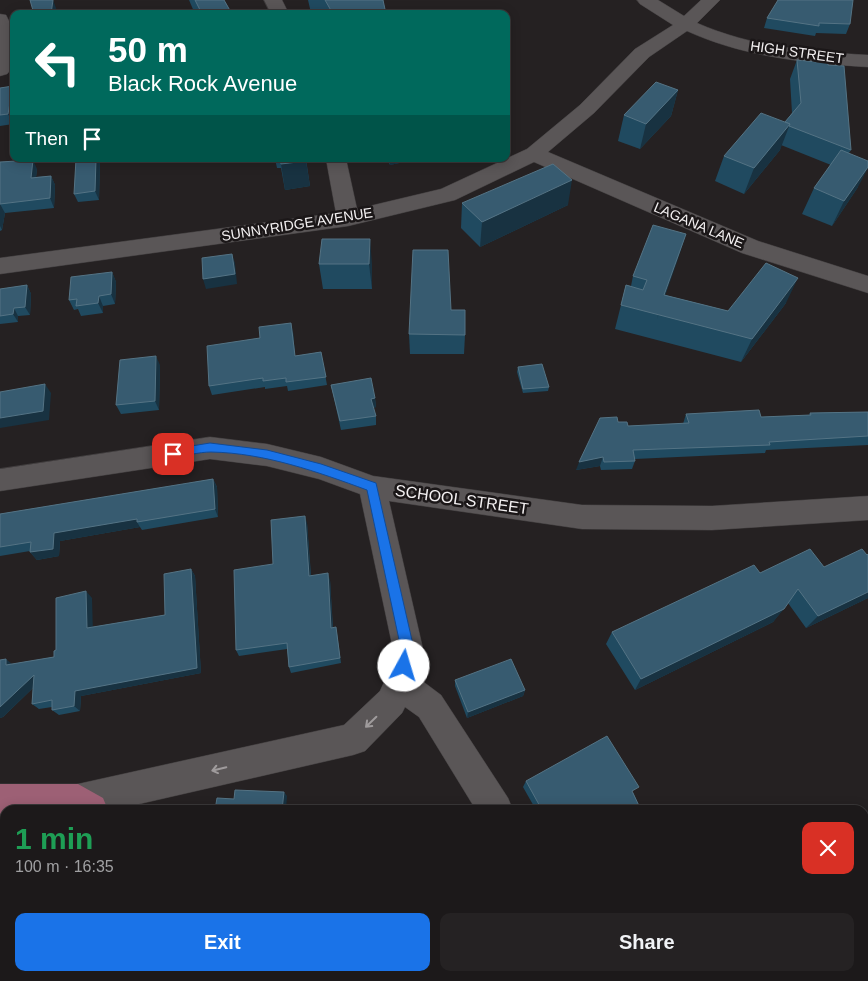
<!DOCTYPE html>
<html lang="en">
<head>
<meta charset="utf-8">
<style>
	:root { --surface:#1c191a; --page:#252223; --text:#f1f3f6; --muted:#a0a0a2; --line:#3a3839; --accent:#1a73e8 }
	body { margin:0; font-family:Arial,sans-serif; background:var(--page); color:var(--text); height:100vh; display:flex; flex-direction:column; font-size:19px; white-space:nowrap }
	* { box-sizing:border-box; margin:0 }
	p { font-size:16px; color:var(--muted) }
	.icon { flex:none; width:28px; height:28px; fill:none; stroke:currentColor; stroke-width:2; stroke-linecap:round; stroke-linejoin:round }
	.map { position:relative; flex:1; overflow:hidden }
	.details { position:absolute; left:0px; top:805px; width:869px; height:176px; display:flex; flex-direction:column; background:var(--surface); border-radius:15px 15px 0 0; box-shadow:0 2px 12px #0003,0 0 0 1px var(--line) }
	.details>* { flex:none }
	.hud { position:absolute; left:10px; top:10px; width:500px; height:152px; border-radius:10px; box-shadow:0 2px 12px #0003,0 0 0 1px var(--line); background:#00695c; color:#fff; overflow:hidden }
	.pin { position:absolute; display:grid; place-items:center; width:42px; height:42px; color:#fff; margin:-21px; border-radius:10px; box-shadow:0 2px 8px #0006 }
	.me { position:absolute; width:55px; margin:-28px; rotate:6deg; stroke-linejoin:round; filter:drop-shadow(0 0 4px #0008) }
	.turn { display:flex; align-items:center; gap:18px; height:105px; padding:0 15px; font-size:22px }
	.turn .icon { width:65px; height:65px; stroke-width:2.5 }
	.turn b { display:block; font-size:35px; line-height:42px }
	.then { display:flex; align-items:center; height:48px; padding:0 15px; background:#0003; gap:10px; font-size:19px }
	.round { display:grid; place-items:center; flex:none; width:52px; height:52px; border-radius:10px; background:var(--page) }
	.headline { display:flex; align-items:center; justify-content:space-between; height:85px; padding:0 15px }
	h1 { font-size:30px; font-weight:800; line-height:38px; color:#1e9e55 }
	.action { display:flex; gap:10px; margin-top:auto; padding:10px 15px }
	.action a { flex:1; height:58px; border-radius:10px; background:var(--accent); color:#fff; font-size:20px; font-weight:800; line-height:58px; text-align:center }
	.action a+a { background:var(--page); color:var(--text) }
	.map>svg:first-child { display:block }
</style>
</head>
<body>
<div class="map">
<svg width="868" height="981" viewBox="0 0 868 981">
	<rect width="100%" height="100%" fill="#252122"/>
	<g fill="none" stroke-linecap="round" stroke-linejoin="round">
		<!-- minor casing -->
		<g stroke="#403d3e" stroke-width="1">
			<g id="minor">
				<polygon points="264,0 282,0 289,14 271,14"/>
				<path d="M637,0H658L684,16L701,0H720L697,23C752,47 809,52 868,55V67C806,63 744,57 687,31L649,57L594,113L548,152L758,241L868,276V293L742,253L534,162L455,200L348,226L0,274V258L336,213L326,159H346L357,209L441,189L527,149L580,105L635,49L673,25L640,4Z"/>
				<polygon points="0,14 6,15 14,31 14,66 7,74 0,76"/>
				<polygon points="210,437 267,444 321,457 373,476 582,505 712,506 868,496 868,520 712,530 582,529 389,501 423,649 417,677 441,695 508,798 513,810 476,810 419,717 405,707 402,713 365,751 353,755 113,810 65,810 61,801 66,789 78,784 344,725 380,691 385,680 393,649 360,494 319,479 267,466 210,459 0,491 0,469"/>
			</g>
		</g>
		<!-- major casing -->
		<g stroke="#403d3e" stroke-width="1">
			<g id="major">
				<polygon points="0,784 78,784 103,798 108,810 5,810 5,818 0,818"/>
				<polygon points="305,976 347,976 349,981 307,981"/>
			</g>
		</g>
		<!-- minor -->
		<use href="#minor" fill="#5a5657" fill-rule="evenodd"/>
		<!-- major -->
		<use href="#major" fill="#9d6075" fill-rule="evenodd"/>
	</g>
	<!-- wall -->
	<g fill="#204a60">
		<polygon points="189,0 224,0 232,14 195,14"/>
		<polygon points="308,0 383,0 386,14 322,14 322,12 311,13"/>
		<polygon points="767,18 850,24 846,34 816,33 815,36 764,28"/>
		<polygon points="797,60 851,150 849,153 858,187 832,226 802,214 814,188 831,165 781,145 780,150 744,194 715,181 724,156 785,122 792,113 790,79"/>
		<polygon points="13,86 14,89 13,124 0,126 0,88"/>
		<polygon points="678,90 671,116 640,149 618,141 624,115"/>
		<polygon points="100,159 99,200 78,202 74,194"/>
		<polygon points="275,159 306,159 310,186 285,190 281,168 277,168"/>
		<polygon points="387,159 413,159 413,160 390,165"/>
		<polygon points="0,162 37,169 36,177 51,176 55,185 54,208 5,213 2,230 0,231"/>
		<polygon points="462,203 568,205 480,247 461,228"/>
		<polygon points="686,234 665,295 728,311 786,303 741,362 615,329 626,285 631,286 633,276"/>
		<polygon points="319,264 372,264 372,289 323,289"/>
		<polygon points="112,272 116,282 115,304 103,306 103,313 81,316 78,309 74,310 69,300"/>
		<polygon points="27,285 31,294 30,315 18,316 18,322 0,324 0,289"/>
		<polygon points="451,310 465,335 464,354 410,354 409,334"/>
		<polygon points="293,332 295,356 321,352 327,385 288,391 287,386 265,389 265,387 212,395 209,386 260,338"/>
		<polygon points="160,365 159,410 121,414 116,405"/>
		<polygon points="518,367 549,387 548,391 523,393 517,372"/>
		<polygon points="331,385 375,398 376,407 373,408 376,416 376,425 341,430"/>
		<polygon points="868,412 868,445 766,450 765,453 635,459 635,461 632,469 601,470 600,466 576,470 618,422 628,426 683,424 686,414 761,417 809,415 810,413"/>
		<polygon points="213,479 217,487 218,517 142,530 140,527 60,541 59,556 37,560 30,552 30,551 0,556 0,514"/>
		<polygon points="307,523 311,575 330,580 333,628 337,633 341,663 291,673 289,667 287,649 239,656 236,650 273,564"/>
		<polygon points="824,567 868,598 806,628 788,603 773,622 635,690 606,644 612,632 760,573"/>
		<polygon points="191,569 195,576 201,673 81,696 80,711 59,715 52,710 52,707 39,709 32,704 33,688 3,717 0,718 0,660 12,664 54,657 56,650 92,598 92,627 165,615"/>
		<polygon points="455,680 525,690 523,696 467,718 455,686"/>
		<polygon points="526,781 633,793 641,810 536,810 523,787"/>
		<polygon points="832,976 864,976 868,981 834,981"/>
	</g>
	<!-- shaded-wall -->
	<g fill="#183241">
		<polygon points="53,0 57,11 57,14 51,14"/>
		<polygon points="13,86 14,89 13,124 8,114"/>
		<polygon points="678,90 671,116 640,149 646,124"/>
		<polygon points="790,124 780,150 744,194 754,168"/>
		<polygon points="96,159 100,159 99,200 95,191"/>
		<polygon points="390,159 413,159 413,160 390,165"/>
		<polygon points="33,160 37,169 35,187 31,178"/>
		<polygon points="306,161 310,186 285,190 281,164"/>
		<polygon points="868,167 868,168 858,187 832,226 844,201"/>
		<polygon points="51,176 55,185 54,208 50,198"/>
		<polygon points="572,180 568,205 480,247 482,222"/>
		<polygon points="0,204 5,213 2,230 0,226"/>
		<polygon points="686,234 678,259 657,319 664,295"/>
		<polygon points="370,239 372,264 372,289 369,264"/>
		<polygon points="232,254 235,263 237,284 206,289 203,279"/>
		<polygon points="112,272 116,282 115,304 111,294"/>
		<polygon points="798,278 786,303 741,362 752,339"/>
		<polygon points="27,285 31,294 30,315 25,307"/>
		<polygon points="99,296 103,306 103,313 98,303"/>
		<polygon points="14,308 18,316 18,322 13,314"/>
		<polygon points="291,323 293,332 296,365 295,356"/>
		<polygon points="156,356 160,365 159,410 155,401"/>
		<polygon points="45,384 51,393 49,420 0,428 0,418"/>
		<polygon points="375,398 376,407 372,408 371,399"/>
		<polygon points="603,457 600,466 576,470 579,462"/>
		<polygon points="213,479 217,487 218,517 215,509"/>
		<polygon points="305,516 307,523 311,582 309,576"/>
		<polygon points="137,519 137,522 140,527 60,541 59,556 37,560 30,552 54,533"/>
		<polygon points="191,569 195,576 201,673 81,696 80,711 74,706 75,691 197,668"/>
		<polygon points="328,573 330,580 333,634 331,628"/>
		<polygon points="86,591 92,598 93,634 87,628"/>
		<polygon points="868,592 868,598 806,628 818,616"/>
		<polygon points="784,609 773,622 635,690 641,679"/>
		<polygon points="6,659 13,665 6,665"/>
		<polygon points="34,675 41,680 3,717 0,718 0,707"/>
		<polygon points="525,690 523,696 467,718 468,712"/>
		<polygon points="284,792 287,796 286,810 282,810"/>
		<polygon points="0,883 5,891 5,911 0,902"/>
		<polygon points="5,940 5,954 0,958 0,944"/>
		<polygon points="73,976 86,976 80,981 68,981"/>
		<polygon points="196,976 201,976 204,981 199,981"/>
	</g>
	<!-- building -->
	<g fill="#375b70" stroke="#547384">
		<polygon points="30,0 53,0 51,14 34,14"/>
		<polygon points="195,0 224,0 232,14 202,14"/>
		<polygon points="325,0 383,0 386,14 333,14"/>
		<polygon points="778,0 853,0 850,24 819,23 819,26 767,18"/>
		<polygon points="797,60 828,63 828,65 844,66 851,150 789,126 790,124 785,122 801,103"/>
		<polygon points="656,82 678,90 646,124 624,115"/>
		<polygon points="13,86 8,114 0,115 0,88"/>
		<polygon points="761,113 790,124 754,168 724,156"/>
		<polygon points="841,150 868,161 868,167 844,201 814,188"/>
		<polygon points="76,159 96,159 95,191 74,194"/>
		<polygon points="280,159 306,159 306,161 281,164"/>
		<polygon points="33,160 31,178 51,176 50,198 0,204 0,162"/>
		<polygon points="553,164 572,180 482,222 462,203"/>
		<polygon points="653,225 686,234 664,295 728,311 766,263 798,278 752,339 621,305 626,285 643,290 647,280 633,276"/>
		<polygon points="322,239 370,239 369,264 319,264"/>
		<polygon points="413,250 448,250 451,310 465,310 465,335 409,334"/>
		<polygon points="232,254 235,274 203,279 202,258"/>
		<polygon points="112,272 111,294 99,296 98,303 76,306 77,299 69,300 71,277"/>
		<polygon points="27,285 25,307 14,308 13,314 0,316 0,289"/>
		<polygon points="291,323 295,356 321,352 326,377 286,382 286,378 263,381 263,378 209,386 207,346 260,338 259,327"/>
		<polygon points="156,356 155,401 116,405 120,360"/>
		<polygon points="542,364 549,387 523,389 518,367"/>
		<polygon points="371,378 375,398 371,399 376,416 340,421 331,385"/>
		<polygon points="45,384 43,411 0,418 0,392"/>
		<polygon points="759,410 761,417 811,415 810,413 868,412 868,436 769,442 770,445 633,450 635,461 604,462 603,457 579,462 600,418 617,417 618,422 627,422 628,426 689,423 686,414"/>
		<polygon points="213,479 215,509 137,522 137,519 54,533 53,549 30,552 31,542 0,547 0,514"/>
		<polygon points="305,516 309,576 328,573 331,628 336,627 340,658 289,667 287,643 236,650 234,570 273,564 271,520"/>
		<polygon points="810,549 824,567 862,549 867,555 868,554 868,592 818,616 798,589 784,609 641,679 612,632 754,565 760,573"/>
		<polygon points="191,569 197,668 75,691 74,706 52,710 52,700 32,704 34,675 0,707 0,660 6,659 6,665 54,657 54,651 56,650 56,598 86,591 87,628 165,615 164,574"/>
		<polygon points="511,659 525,690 468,712 455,680"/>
		<polygon points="607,736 639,787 632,791 641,810 610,810 607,805 599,810 542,810 526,781"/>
		<polygon points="235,790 284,792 282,810 215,810 217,798 234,799"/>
		<polygon points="0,902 5,911 5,940 0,944"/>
		<polygon points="864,937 868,944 868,981 844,981 841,976 864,976"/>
		<polygon points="20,976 73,976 68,981 23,981"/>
		<polygon points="147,976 196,976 199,981 142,981"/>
		<polygon points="452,976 508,976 504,981 448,981"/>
	</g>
	<!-- one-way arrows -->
	<defs><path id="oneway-shaft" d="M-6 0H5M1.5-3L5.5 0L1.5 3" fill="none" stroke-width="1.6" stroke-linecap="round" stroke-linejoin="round" transform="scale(1.25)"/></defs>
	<g stroke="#9f9b9c">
		<use href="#oneway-shaft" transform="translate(371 722) rotate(136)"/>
		<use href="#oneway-shaft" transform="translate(219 769) rotate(167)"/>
	</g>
	<!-- route -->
	<path fill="#1a73e8" stroke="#114b97" d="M210,443L267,450L321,464L376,483L414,649L408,670L404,672L399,670L397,666L401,649L367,490C318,472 265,453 211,452C199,452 185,456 173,458L167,454L173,449Z"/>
	<g text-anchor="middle" stroke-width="5" stroke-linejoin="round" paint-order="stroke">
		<!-- far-street labels -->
		<g font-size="14" fill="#f3f0f1" stroke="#1b1718">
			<text transform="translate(797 52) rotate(8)" y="5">HIGH STREET</text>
			<text transform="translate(297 224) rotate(-9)" y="5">SUNNYRIDGE AVENUE</text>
			<text transform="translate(699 225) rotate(23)" y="5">LAGANA LANE</text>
		</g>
		<!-- street labels -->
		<g font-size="16" fill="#f3f0f1" stroke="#1b1718">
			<text transform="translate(462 499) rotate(8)" y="6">SCHOOL STREET</text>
		</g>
	</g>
</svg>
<div class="pin" style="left:173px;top:454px;background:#d93025"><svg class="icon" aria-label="arrive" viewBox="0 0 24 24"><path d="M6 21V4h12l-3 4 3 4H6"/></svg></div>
<svg class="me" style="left:404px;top:666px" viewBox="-20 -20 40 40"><circle r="19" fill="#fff"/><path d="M0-13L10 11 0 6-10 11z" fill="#1a73e8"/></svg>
<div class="hud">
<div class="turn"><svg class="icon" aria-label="left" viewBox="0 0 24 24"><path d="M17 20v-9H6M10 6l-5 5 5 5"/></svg><div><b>50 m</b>Black Rock Avenue</div></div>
<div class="then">Then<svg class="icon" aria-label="arrive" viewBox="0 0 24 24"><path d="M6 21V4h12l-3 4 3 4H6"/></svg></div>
</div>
<section class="details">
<div class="headline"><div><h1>1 min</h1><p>100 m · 16:35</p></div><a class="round" style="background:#d93025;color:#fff"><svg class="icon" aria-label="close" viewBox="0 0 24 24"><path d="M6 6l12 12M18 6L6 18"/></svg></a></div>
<div class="action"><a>Exit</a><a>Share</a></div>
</section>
</div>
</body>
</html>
